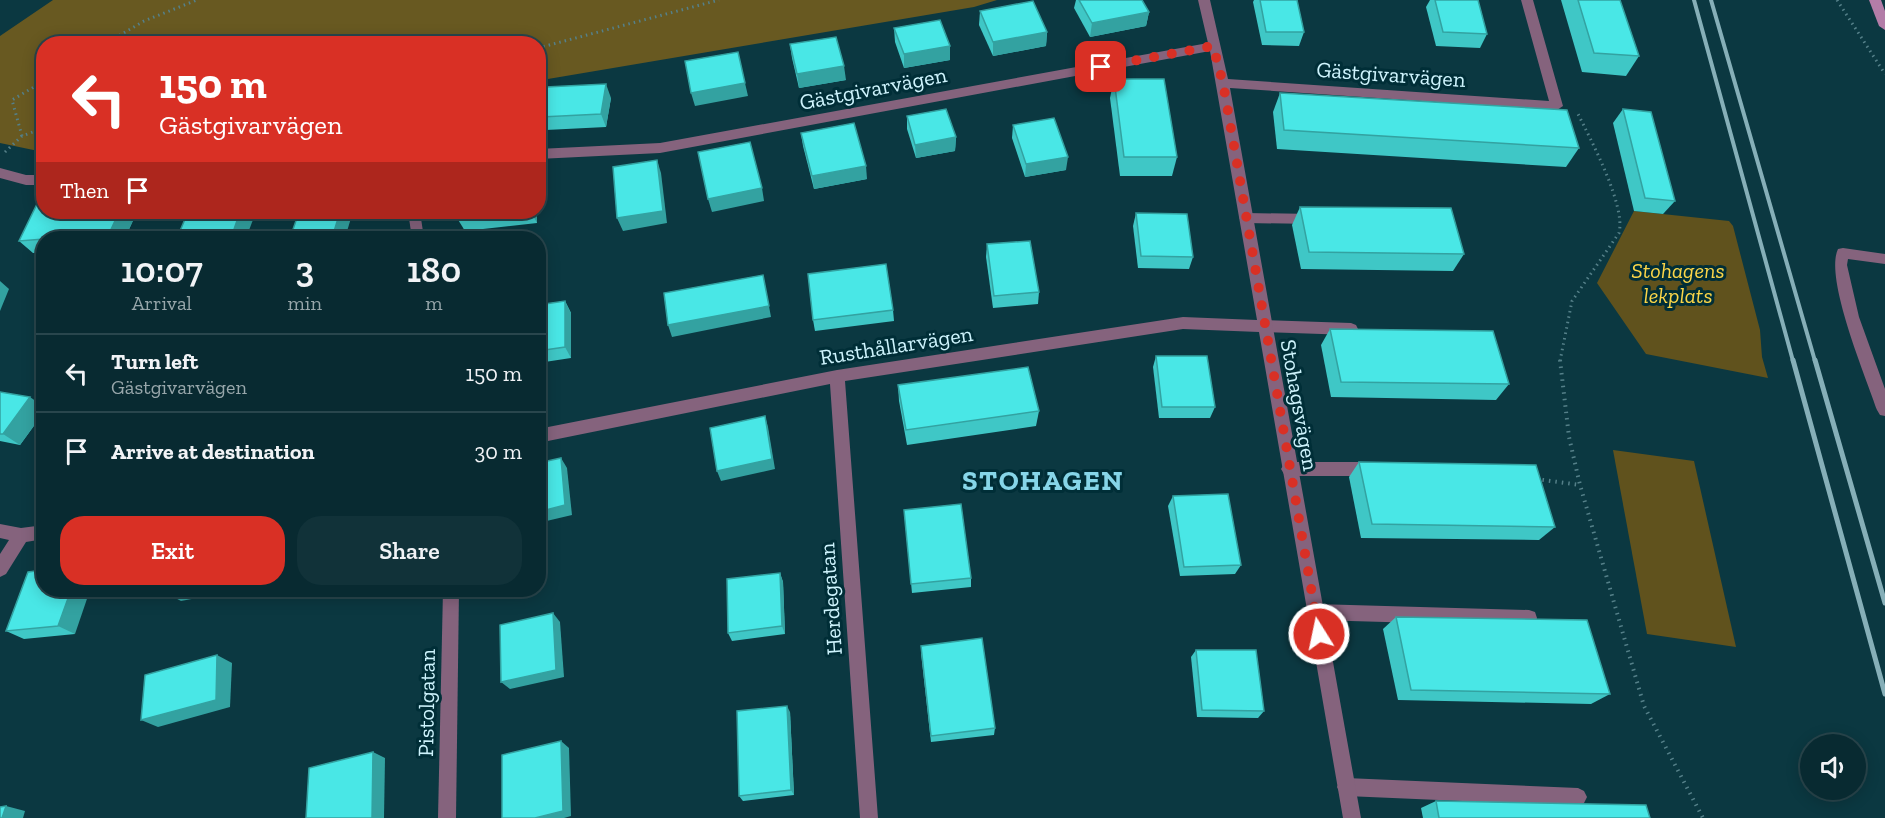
<!DOCTYPE html>
<html lang="en">
<head>
<meta charset="utf-8">
<style>
	:root { --surface:#082a31; --page:#113239; --text:#f1f3f6; --muted:#98a7ab; --line:#29464d; --accent:#d93025 }
	body { margin:0; font-family:"Zilla Slab",serif; background:var(--page); color:var(--text); height:100vh; display:flex; flex-direction:column; font-size:22px; white-space:nowrap }
	* { box-sizing:border-box; margin:0 }
	p { font-size:20px; color:var(--muted) }
	.icon { flex:none; width:33px; height:33px; fill:none; stroke:currentColor; stroke-width:2; stroke-linecap:round; stroke-linejoin:round }
	.map { position:relative; flex:1; overflow:hidden }
	.details { position:absolute; left:36px; top:231px; width:510px; height:366px; display:flex; flex-direction:column; background:var(--surface); border-radius:24px; box-shadow:0 3px 15px #0003,0 0 0 2px var(--line) }
	.details>* { flex:none }
	.banner { position:absolute; left:36px; top:36px; width:510px; height:183px; border-radius:24px; box-shadow:0 3px 15px #0003,0 0 0 2px var(--line); background:#d93025; color:#fff; overflow:hidden }
	.controls { position:absolute; left:1800px; top:734px; display:grid; gap:12px }
	.controls a { display:grid; place-items:center; width:66px; height:66px; border-radius:50%; background:var(--surface); box-shadow:0 3px 15px #0003,0 0 0 2px var(--line); font-size:30px }
	.pin { position:absolute; display:grid; place-items:center; width:51px; height:51px; color:#fff; margin:-26px; border-radius:12px; box-shadow:0 3px 9px #0006 }
	.me { position:absolute; width:66px; margin:-33px; rotate:350deg; stroke-linejoin:round; filter:drop-shadow(0 0 4px #0008) }
	.turn { display:flex; align-items:center; gap:21px; height:126px; padding:0 24px; font-size:27px }
	.turn .icon { width:78px; height:78px; stroke-width:2.5 }
	.turn b { display:block; font-size:42px; line-height:51px }
	.then { display:flex; align-items:center; height:57px; padding:0 24px; background:#0003; gap:12px; font-size:22px }
	.eta { display:flex; justify-content:space-evenly; align-items:center; height:102px; text-align:center }
	.eta b { font-size:36px; font-weight:600; line-height:42px }
	.primary-button { display:flex; gap:12px; margin-top:auto; padding:12px 24px }
	.primary-button a { flex:1; height:69px; border-radius:24px; background:var(--accent); color:#fff; font-size:24px; font-weight:600; line-height:69px; text-align:center }
	.primary-button a+a { background:var(--page); color:var(--text) }
	ul { padding:0; list-style:none }
	li { display:flex; align-items:center; gap:18px; height:78px; padding:0 24px; border-top:2px solid var(--line) }
	li div { flex:1 }
	li b { display:block; font-size:22px }
	li em { font-style:normal }
	.map>svg:first-child { display:block }
</style>
</head>
<body>
<div class="map">
<svg width="1885" height="818" viewBox="0 0 1885 818">
	<rect width="100%" height="100%" fill="#0b3841"/>
	<!-- green -->
	<g fill="#60521d">
		<polygon points="1634,211 1729,221 1733,226 1760,330 1762,357 1768,378 1646,354 1597,283"/>
		<polygon points="1613,450 1694,461 1736,647 1647,634"/>
	</g>
	<!-- forest -->
	<polygon fill="#685921" points="53,0 997,0 974,7 542,80 539,88 538,44 44,44 43,152 0,143 0,36"/>
	<g fill="none" stroke-linecap="round" stroke-linejoin="round">
		<!-- path-far1 -->
		<g stroke="#558089" stroke-width="3" stroke-dasharray="1.5 4" stroke-linecap="butt">
			<polyline points="1837,0 1885,74"/>
			<polyline points="105,44 144,21 197,0"/>
			<polyline points="538,48 719,0"/>
			<polyline points="22,136 12,100 44,81"/>
			<polyline points="5,152 22,136 44,128"/>
			<path d="M1560,361L1572,301L1619,233C1626,206 1591,140 1578,114"/>
		</g>
		<!-- path -->
		<g stroke="#558089" stroke-width="4" stroke-dasharray="1.5 5" stroke-linecap="butt">
			<polyline points="1560,360 1569,437 1580,485 1644,706 1703,818"/>
			<polyline points="1536,479 1580,485"/>
		</g>
		<!-- service -->
		<g fill="#85637d" fill-rule="evenodd">
			<polygon points="1246,213 1314,214 1321,219 1314,224 1246,223 1239,218"/>
			<path d="M1843,248L1885,254V264L1848,259L1847,265L1859,317L1885,389V416L1880,415L1877,410C1866,377 1824,278 1838,249Z"/>
			<polygon points="1264,320 1351,323 1356,325 1358,329 1356,333 1351,335 1264,332 1257,326"/>
			<polygon points="1289,462 1373,462 1378,464 1381,469 1378,474 1373,476 1289,476 1284,474 1281,469 1284,464"/>
			<polygon points="1315,604 1529,610 1535,612 1537,618 1535,624 1529,626 1315,620 1309,618 1307,612 1309,606"/>
			<polygon points="1346,778 1578,788 1584,791 1587,797 1584,803 1578,806 1346,796 1340,793 1337,787 1340,781"/>
		</g>
		<!-- minor -->
		<g fill="#85637d" fill-rule="evenodd">
			<polygon points="1198,0 1210,0 1228,79 1549,101 1521,0 1533,0 1563,106 1557,110 1230,88 1361,818 1343,818 1259,332 1183,329 845,381 878,818 860,818 830,384 538,443 538,429 837,370 1183,317 1257,320 1210,51 660,153 538,159 538,149 660,143 1208,43"/>
			<polygon points="0,168 26,175 44,175 44,185 26,185 0,178"/>
			<polygon points="408,212 420,212 424,238 412,238"/>
			<polygon points="0,524 21,528 44,525 44,539 26,542 6,574 0,577 0,554 9,540 0,538"/>
			<polygon points="443,590 459,590 456,818 438,818"/>
		</g>
		<!-- secondary -->
		<polygon fill="#b37da8" fill-rule="evenodd" points="1869,0 1881,0 1885,11 1885,30 1879,26"/>
		<!-- rail-far1 -->
		<g stroke="#86afb8" stroke-width="4">
			<polyline points="1694,0 1793,361"/>
			<polyline points="1711,0 1815,361"/>
		</g>
		<!-- rail -->
		<g stroke="#86afb8" stroke-width="5">
			<polyline points="1793,360 1885,694"/>
			<polyline points="1815,360 1885,603"/>
		</g>
	</g>
	<!-- wall -->
	<g fill="#3fc7c6">
		<polygon points="1076,0 1142,0 1149,12 1146,26 1090,37 1074,8"/>
		<polygon points="1254,0 1297,0 1304,32 1299,46 1262,45 1253,2"/>
		<polygon points="1430,0 1478,0 1487,34 1480,48 1436,46 1426,7"/>
		<polygon points="1561,0 1620,0 1639,56 1626,76 1582,72"/>
		<polygon points="980,11 1047,32 1046,46 993,56 979,25"/>
		<polygon points="894,28 950,60 904,68 895,42"/>
		<polygon points="790,44 846,80 799,88 792,58"/>
		<polygon points="1114,79 1177,157 1172,176 1120,176 1110,98"/>
		<polygon points="1280,93 1579,148 1566,167 1277,149 1273,112"/>
		<polygon points="611,98 606,127 546,130 541,117"/>
		<polygon points="1623,109 1675,201 1663,214 1634,211 1613,123"/>
		<polygon points="907,116 956,137 955,151 916,158 907,129"/>
		<polygon points="1013,125 1066,170 1025,177 1012,138"/>
		<polygon points="801,133 867,179 814,189 803,146"/>
		<polygon points="1300,207 1464,254 1453,271 1301,269 1292,225"/>
		<polygon points="137,212 125,238 44,238 44,253 33,253 19,241"/>
		<polygon points="458,212 537,212 537,223 465,231 457,218"/>
		<polygon points="1136,213 1193,257 1189,269 1138,268 1133,226"/>
		<polygon points="987,244 1039,292 1038,304 993,308 986,257"/>
		<polygon points="565,301 571,313 571,358 538,363 538,305"/>
		<polygon points="893,310 894,321 815,331 813,320"/>
		<polygon points="1330,329 1509,384 1496,400 1331,397 1321,345"/>
		<polygon points="1156,356 1215,407 1210,418 1159,418 1153,367"/>
		<polygon points="898,385 1039,411 1036,426 907,445 899,401"/>
		<polygon points="0,392 44,407 44,412 20,445 0,441"/>
		<polygon points="1359,462 1555,527 1539,540 1361,538 1349,477"/>
		<polygon points="1173,496 1241,565 1235,574 1180,576 1168,506"/>
		<polygon points="904,510 971,578 971,587 912,593"/>
		<polygon points="28,572 75,634 24,639 6,631"/>
		<polygon points="780,573 783,582 785,634 732,641 728,633"/>
		<polygon points="1396,617 1610,694 1591,704 1398,700 1383,629"/>
		<polygon points="1196,650 1264,711 1258,718 1197,717 1191,657"/>
		<polygon points="921,653 995,728 994,735 931,742"/>
		<polygon points="790,712 794,795 743,801 739,796"/>
		<polygon points="1436,801 1650,818 1423,818 1421,808"/>
	</g>
	<!-- shaded-wall -->
	<g fill="#33a2a1">
		<polygon points="1149,12 1146,26 1090,37 1092,23"/>
		<polygon points="1047,32 1046,46 993,56 993,42"/>
		<polygon points="950,46 950,60 904,68 904,54"/>
		<polygon points="844,66 846,80 799,88 797,74"/>
		<polygon points="745,83 748,96 695,106 691,93"/>
		<polygon points="606,84 611,98 606,127 601,114"/>
		<polygon points="956,137 955,151 916,158 915,145"/>
		<polygon points="1068,157 1066,170 1025,177 1026,164"/>
		<polygon points="657,160 661,173 667,223 623,231 617,218"/>
		<polygon points="866,166 867,179 814,189 812,176"/>
		<polygon points="762,188 764,201 712,212 708,199"/>
		<polygon points="119,212 137,212 125,238 111,238 108,236"/>
		<polygon points="240,212 256,212 246,238 231,238"/>
		<polygon points="340,212 347,212 351,218 345,238 332,238"/>
		<polygon points="531,212 537,212 537,223"/>
		<polygon points="763,275 771,317 672,337 668,325"/>
		<polygon points="0,281 9,289 0,311"/>
		<polygon points="565,301 571,313 571,358 565,347"/>
		<polygon points="30,397 44,407 44,412 20,445 3,434"/>
		<polygon points="765,416 768,427 775,469 721,481 717,471"/>
		<polygon points="561,458 567,468 572,515 538,523 538,512"/>
		<polygon points="780,573 783,582 785,634 782,626"/>
		<polygon points="71,590 90,590 75,634 58,626"/>
		<polygon points="182,590 239,590 181,601 166,593"/>
		<polygon points="553,613 560,622 564,677 510,689 501,682"/>
		<polygon points="217,655 232,663 230,707 158,727 141,720"/>
		<polygon points="787,706 790,712 794,795 791,790"/>
		<polygon points="561,741 569,748 571,816 564,818 535,818"/>
		<polygon points="373,752 385,758 384,818 372,818"/>
		<polygon points="6,806 25,811 23,818 2,818"/>
	</g>
	<!-- building -->
	<g fill="#49e7e6" stroke="#33a2a1" stroke-width="1.5">
		<polygon points="1079,0 1142,0 1149,12 1092,23"/>
		<polygon points="1260,0 1297,0 1304,32 1266,32"/>
		<polygon points="1435,0 1478,0 1487,34 1443,32"/>
		<polygon points="1578,0 1620,0 1639,56 1594,53"/>
		<polygon points="1033,1 1047,32 993,42 980,11"/>
		<polygon points="940,20 950,46 904,54 894,28"/>
		<polygon points="836,37 844,66 797,74 790,44"/>
		<polygon points="738,52 745,83 691,93 685,61"/>
		<polygon points="1114,79 1164,79 1177,157 1124,157"/>
		<polygon points="606,84 601,114 541,117 546,87"/>
		<polygon points="1280,93 1567,110 1579,148 1284,130"/>
		<polygon points="946,109 956,137 915,145 907,116"/>
		<polygon points="1623,109 1651,112 1675,201 1645,198"/>
		<polygon points="1054,118 1068,157 1026,164 1013,125"/>
		<polygon points="854,123 866,166 812,176 801,133"/>
		<polygon points="750,142 762,188 708,199 698,152"/>
		<polygon points="657,160 663,211 617,218 613,167"/>
		<polygon points="44,203 44,212 119,212 108,236 44,238 44,239 19,241 37,204"/>
		<polygon points="1300,207 1451,208 1464,254 1309,252"/>
		<polygon points="188,212 240,212 231,238 177,238"/>
		<polygon points="299,212 340,212 332,238 290,238"/>
		<polygon points="458,212 516,212 457,218"/>
		<polygon points="1136,213 1187,214 1193,257 1141,256"/>
		<polygon points="1030,241 1039,292 994,296 987,244"/>
		<polygon points="886,264 893,310 813,320 808,274"/>
		<polygon points="763,275 769,306 668,325 664,293"/>
		<polygon points="565,301 565,347 538,351 538,305"/>
		<polygon points="1330,329 1493,331 1509,384 1341,382"/>
		<polygon points="1156,356 1207,356 1215,407 1162,407"/>
		<polygon points="1028,367 1039,411 906,430 898,385"/>
		<polygon points="0,392 30,397 3,434 0,434"/>
		<polygon points="765,416 772,459 717,471 710,428"/>
		<polygon points="561,458 565,505 538,512 538,463"/>
		<polygon points="1359,462 1536,465 1555,527 1372,524"/>
		<polygon points="1228,494 1241,565 1184,567 1173,496"/>
		<polygon points="961,504 971,578 911,584 904,510"/>
		<polygon points="44,570 44,590 71,590 58,626 6,631 28,572"/>
		<polygon points="780,573 782,626 728,633 727,579"/>
		<polygon points="166,590 182,590 166,593"/>
		<polygon points="553,613 556,670 501,682 500,625"/>
		<polygon points="1396,617 1587,620 1610,694 1411,690"/>
		<polygon points="982,638 995,728 931,736 921,646"/>
		<polygon points="1196,650 1256,650 1264,711 1202,710"/>
		<polygon points="217,655 216,700 141,720 145,675"/>
		<polygon points="787,706 791,790 739,796 737,711"/>
		<polygon points="561,741 563,811 535,818 502,818 502,755"/>
		<polygon points="373,752 372,818 306,818 309,768"/>
		<polygon points="1436,801 1646,805 1650,818 1439,818"/>
		<polygon points="6,806 2,818 0,818 0,807"/>
	</g>
	<g fill="none" stroke-linecap="round" stroke-linejoin="round">
		<!-- route -->
		<polyline stroke="#d93025" stroke-width="10" stroke-dasharray="0 18" points="1101,67 1213,46 1223,83 1319,634"/>
	</g>
	<g text-anchor="middle" stroke-width="6" stroke-linejoin="round" paint-order="stroke">
		<!-- street labels -->
		<g font-size="22" fill="#cef4fd" stroke="#002e37">
			<text transform="translate(1391 74) rotate(4)" y="8">Gästgivarvägen</text>
			<text transform="translate(873 88) rotate(-11)" y="8">Gästgivarvägen</text>
			<text transform="translate(896 345) rotate(-9)" y="8">Rusthållarvägen</text>
			<text transform="translate(1300 405) rotate(80)" y="8">Stohagsvägen</text>
			<text transform="translate(830 599) rotate(-94)" y="8">Herdegatan</text>
			<text transform="translate(426 703) rotate(-89)" y="8">Pistolgatan</text>
		</g>
		<!-- park labels -->
		<g font-size="22" font-style="italic" fill="#fbd648" stroke="#002e37">
			<text x="1678" y="278">Stohagens<tspan x="1678" dy="25">lekplats</tspan></text>
		</g>
		<!-- district labels -->
		<g font-size="28" font-weight="bold" letter-spacing="1.5" fill="#86d5e8" stroke="#002e37">
			<text x="1043" y="490">STOHAGEN</text>
		</g>
	</g>
</svg>
<div class="controls">
<a><svg class="icon" aria-label="sound" viewBox="0 0 24 24"><path d="M4 9h4l5-4v14l-5-4H4zM17 9q2 3 0 6"/></svg></a>
</div>
<div class="pin" style="left:1101px;top:67px;background:#d93025"><svg class="icon" aria-label="arrive" viewBox="0 0 24 24"><path d="M6 21V4h12l-3 4 3 4H6"/></svg></div>
<svg class="me" style="left:1319px;top:634px" viewBox="-20 -20 40 40"><circle r="17" fill="#d93025" stroke="#fff" stroke-width="3"/><path d="M0-11L8 9 0 5-8 9z" fill="#fff"/></svg>
<div class="banner">
<div class="turn"><svg class="icon" aria-label="left" viewBox="0 0 24 24"><path d="M17 20v-9H6M10 6l-5 5 5 5"/></svg><div><b>150 m</b>Gästgivarvägen</div></div>
<div class="then">Then<svg class="icon" aria-label="arrive" viewBox="0 0 24 24"><path d="M6 21V4h12l-3 4 3 4H6"/></svg></div>
</div>
<section class="details">
<div class="eta">
<div><b>10:07</b><p>Arrival</p></div>
<div><b>3</b><p>min</p></div>
<div><b>180</b><p>m</p></div>
</div>
<ul>
<li><svg class="icon" aria-label="left" viewBox="0 0 24 24"><path d="M17 20v-9H6M10 6l-5 5 5 5"/></svg><div><b>Turn left</b><p>Gästgivarvägen</p></div><em>150 m</em></li>
<li><svg class="icon" aria-label="arrive" viewBox="0 0 24 24"><path d="M6 21V4h12l-3 4 3 4H6"/></svg><div><b>Arrive at destination</b></div><em>30 m</em></li>
</ul>
<div class="primary-button"><a>Exit</a><a>Share</a></div>
</section>
</div>
</body>
</html>
